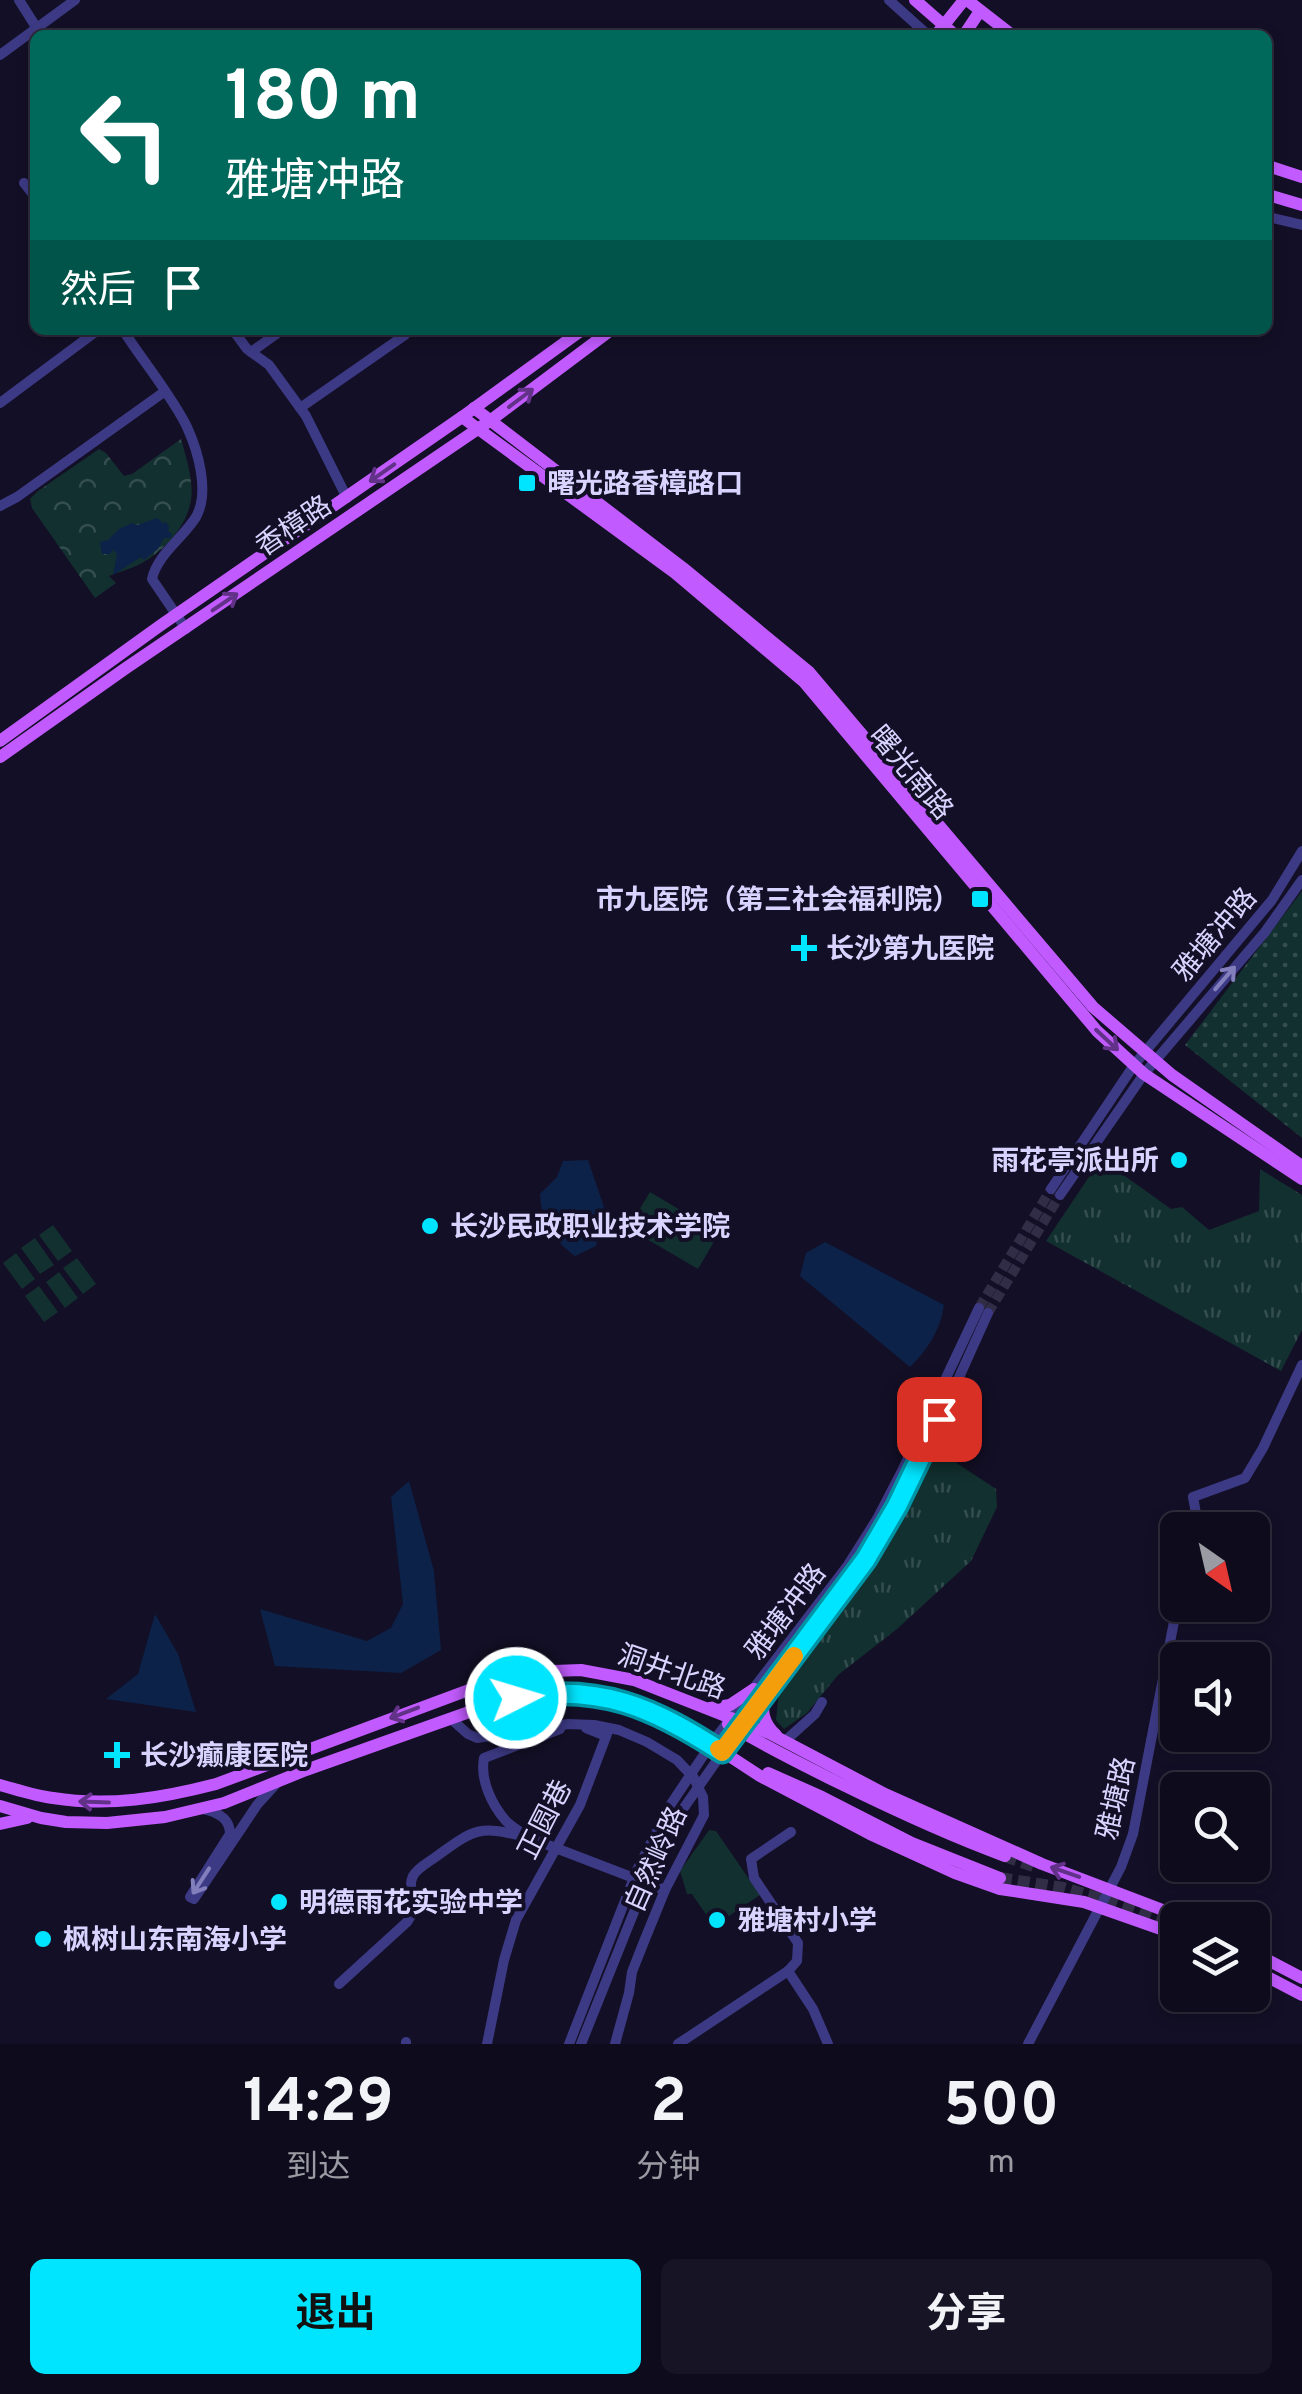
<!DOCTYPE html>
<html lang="zh">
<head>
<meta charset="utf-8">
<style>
	:root { --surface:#0e0b1c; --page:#171425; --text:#f1f3f6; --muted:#9b9ba3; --line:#2e2b3b; --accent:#00e5ff }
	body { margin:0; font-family:Overpass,"Noto Sans SC",sans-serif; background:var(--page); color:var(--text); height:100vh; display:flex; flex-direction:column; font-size:38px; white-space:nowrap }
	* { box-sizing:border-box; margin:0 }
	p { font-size:32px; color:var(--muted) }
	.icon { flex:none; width:55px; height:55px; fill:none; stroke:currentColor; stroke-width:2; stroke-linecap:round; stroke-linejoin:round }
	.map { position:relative; height:2044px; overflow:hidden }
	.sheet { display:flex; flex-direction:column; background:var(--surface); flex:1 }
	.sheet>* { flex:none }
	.banner { position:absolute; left:30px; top:30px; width:1242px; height:305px; border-radius:15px; box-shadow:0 5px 15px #0003,0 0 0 2px var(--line); background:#00695c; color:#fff; overflow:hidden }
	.needle { width:65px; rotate:146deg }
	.fabs { position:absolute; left:1160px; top:1512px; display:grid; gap:20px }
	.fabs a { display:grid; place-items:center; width:110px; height:110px; border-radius:15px; background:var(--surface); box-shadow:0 5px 15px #0003,0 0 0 2px var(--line); font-size:50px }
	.pin { position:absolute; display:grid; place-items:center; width:85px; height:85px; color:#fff; margin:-42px; border-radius:20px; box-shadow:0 5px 15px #0006 }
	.me { position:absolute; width:110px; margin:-55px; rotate:85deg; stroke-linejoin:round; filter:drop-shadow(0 0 8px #0008) }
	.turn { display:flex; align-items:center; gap:35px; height:210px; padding:0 30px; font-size:45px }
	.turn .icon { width:130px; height:130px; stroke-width:2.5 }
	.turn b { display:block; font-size:70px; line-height:85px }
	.then { display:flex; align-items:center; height:95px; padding:0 30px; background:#0003; gap:20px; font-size:38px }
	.eta { display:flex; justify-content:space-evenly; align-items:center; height:170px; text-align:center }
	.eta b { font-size:60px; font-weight:700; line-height:70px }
	.action { display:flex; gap:20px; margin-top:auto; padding:20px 30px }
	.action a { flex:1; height:115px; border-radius:15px; background:var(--accent); color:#111; font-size:40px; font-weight:700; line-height:115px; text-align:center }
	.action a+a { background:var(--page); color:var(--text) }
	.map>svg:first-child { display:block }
</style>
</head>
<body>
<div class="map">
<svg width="1302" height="2044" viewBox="0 0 1302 2044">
	<defs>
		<pattern id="grass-dots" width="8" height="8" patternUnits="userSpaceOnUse" patternTransform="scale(2.5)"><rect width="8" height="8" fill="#12302f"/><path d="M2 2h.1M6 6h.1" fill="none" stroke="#344d4e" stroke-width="1.8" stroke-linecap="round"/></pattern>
		<pattern id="forest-crowns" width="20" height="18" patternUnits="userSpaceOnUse" patternTransform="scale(2.5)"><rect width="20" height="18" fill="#12302f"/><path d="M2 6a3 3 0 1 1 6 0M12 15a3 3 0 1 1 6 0" fill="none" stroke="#344d4e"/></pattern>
		<pattern id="park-tufts" width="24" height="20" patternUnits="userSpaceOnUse" patternTransform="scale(2.5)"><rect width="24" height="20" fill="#12302f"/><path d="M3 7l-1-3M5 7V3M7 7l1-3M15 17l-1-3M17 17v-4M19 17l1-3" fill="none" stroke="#344d4e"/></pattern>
	</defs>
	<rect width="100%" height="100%" fill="#130f26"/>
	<!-- grass -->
	<polygon fill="url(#grass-dots)" points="1302,891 1302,1138 1185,1045"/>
	<!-- forest -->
	<path fill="url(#forest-crowns)" d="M181,439C186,457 194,481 191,500C187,525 166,549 145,561C135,568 121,571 109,576L116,583L95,598L32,508L30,499L38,491L99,449L106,453L124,476L132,474Z"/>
	<!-- park -->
	<g fill="url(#park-tufts)">
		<polygon points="1101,1159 1171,1209 1182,1207 1209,1230 1259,1211 1260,1169 1302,1195 1302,1330 1281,1371 1046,1241"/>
		<polygon points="932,1457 952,1460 996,1489 997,1507 971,1561 897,1629 838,1675 807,1713 784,1729 776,1720 779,1692 851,1598"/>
	</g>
	<!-- pitch -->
	<g fill="#12302f">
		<polygon points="650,1192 719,1233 698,1269 628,1228"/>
		<polygon points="53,1225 72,1251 58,1261 39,1235"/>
		<polygon points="35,1238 54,1265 40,1274 21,1248"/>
		<polygon points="16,1253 35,1279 22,1289 3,1263"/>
		<polygon points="77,1258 96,1284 83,1294 63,1268"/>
		<polygon points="59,1272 78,1298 65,1308 46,1282"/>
		<polygon points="39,1286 58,1312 44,1322 25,1296"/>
		<polygon points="709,1830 716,1831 760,1895 714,1926 692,1894 687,1894 680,1871"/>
	</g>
	<!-- water -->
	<g fill="#0c2248">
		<polygon points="157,518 163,523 166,522 169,527 168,531 172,534 171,538 164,538 158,549 144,560 141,557 113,575 117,554 113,550 110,554 102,554 100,542 108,540 119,529 132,523 138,525"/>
		<path d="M588,1160L604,1207L596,1246L575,1256C553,1240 541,1221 540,1194L557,1177L563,1161Z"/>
		<path d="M825,1242L944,1305C940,1331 928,1349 910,1367L800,1276L806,1253Z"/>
		<polygon points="409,1481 434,1571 441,1650 401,1673 275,1666 260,1609 367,1641 391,1628 403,1604 391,1497"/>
		<polygon points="155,1614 178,1654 196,1712 106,1699 138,1674"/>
	</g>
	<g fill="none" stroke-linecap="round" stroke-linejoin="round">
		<!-- minor-tunnel -->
		<g stroke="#312d47" stroke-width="10" stroke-dasharray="10 5" stroke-linecap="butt">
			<polyline points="979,1308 1051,1189"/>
			<polyline points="988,1313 1060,1195"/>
		</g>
		<!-- major-tunnel -->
		<g stroke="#312d47" stroke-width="12" stroke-dasharray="12 6" stroke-linecap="butt">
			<polyline points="1005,1856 1039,1868"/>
			<polyline points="1000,1878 1063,1888 1113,1902 1178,1926"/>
		</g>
		<!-- minor -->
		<g stroke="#3d3a85" stroke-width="10">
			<polyline points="19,0 36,27"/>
			<polyline points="889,0 928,35"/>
			<polyline points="0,55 75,0"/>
			<polyline points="24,183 35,197"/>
			<polyline points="1268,217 1302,225"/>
			<path d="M123,330C142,360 172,396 187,427C198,451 210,492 196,517C183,538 157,555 152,579L186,629"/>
			<polyline points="233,330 247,349 269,365 306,416 347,498"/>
			<polyline points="251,352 282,330"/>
			<polyline points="0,403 98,330"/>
			<polyline points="300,408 405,335"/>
			<polyline points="0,506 17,497 164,392"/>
			<polyline points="1051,1189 1134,1065 1272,900 1302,851"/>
			<polyline points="1060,1195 1144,1074 1265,932 1302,880"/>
			<polyline points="1199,1530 1193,1497 1245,1478 1263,1448 1302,1365"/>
			<polyline points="450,1718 468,1734 477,1738 568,1724 594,1725 619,1730 647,1742 677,1760 694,1778 698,1787 703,1797 704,1815 665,1890 643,1944 632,1972 629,1993 615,2044"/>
			<polyline points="586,1728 606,1736"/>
			<polyline points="785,1741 815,1714 822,1702"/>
			<path d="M203,1809C217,1812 230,1818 230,1834L190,1897L194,1899L257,1805L277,1783"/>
			<polyline points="527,1837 665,1890"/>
			<polyline points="788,1971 813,2009 828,2044"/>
			<path d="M339,1984L407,1922C424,1898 405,1893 413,1876C417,1868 429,1862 437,1856C477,1827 479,1826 527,1837C521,1832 512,1827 506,1821C491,1804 480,1779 484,1758L560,1729"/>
			<polyline points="406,2042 406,2044"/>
			<polyline points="487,2044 504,1960 516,1920 580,1805 607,1734"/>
			<polyline points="569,2044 637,1870 671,1804 711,1744 848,1565 877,1519 903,1469 979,1308"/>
			<polyline points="581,2044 654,1862 681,1812 738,1730 841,1595 888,1524 929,1444 988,1313"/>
			<polyline points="678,2044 788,1971 797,1961 798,1943 754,1878 751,1859 791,1832"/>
			<polyline points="1028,2044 1121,1867 1133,1834 1178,1601"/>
		</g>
		<!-- major -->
		<g stroke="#c25bff" stroke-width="12">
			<polyline points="915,0 955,35"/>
			<polyline points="967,0 1012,35"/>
			<polyline points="936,35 964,0"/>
			<polyline points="964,35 980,11"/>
			<polyline points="1268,166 1302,177"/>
			<polyline points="1268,195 1302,205"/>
			<polyline points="474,408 683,568 809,672 1093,1007 1172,1075 1302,1166"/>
			<polyline points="462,417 675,573 804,682 1097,1031 1144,1074 1302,1179"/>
			<polyline points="0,741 161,625 462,417 582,330"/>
			<polyline points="0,757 126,668 491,420 611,330"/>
			<path d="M765,1694C761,1711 763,1723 776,1735"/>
			<polyline points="710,1708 730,1705 754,1689"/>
			<path d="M728,1724C764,1746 801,1764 839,1783C894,1810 947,1835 1005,1856"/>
			<polyline points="768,1773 822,1797 912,1843 1000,1878"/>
			<path d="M0,1785C18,1790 35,1796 53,1798C109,1807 162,1798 216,1784L501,1678L527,1672L581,1670L634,1680L769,1733L885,1794L1042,1864L1189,1920"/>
			<polyline points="0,1806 41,1818 66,1822 107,1823 165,1817 224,1803 306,1770 486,1706 537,1695 559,1694 606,1698 633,1704 655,1712 711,1744 760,1776 870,1834 955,1873 1000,1889 1084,1902 1178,1935"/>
			<polyline points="0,1824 27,1818"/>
			<polyline points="1252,1952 1302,1978"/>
		</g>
		<!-- major-bridge -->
		<polyline stroke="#c25bff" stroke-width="12" points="1252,1969 1302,1995"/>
	</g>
	<!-- one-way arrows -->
	<defs><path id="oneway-shaft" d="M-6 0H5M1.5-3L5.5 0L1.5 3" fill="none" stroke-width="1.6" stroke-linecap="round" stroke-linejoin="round" transform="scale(2.5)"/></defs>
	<g stroke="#623188">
		<use href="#oneway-shaft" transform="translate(521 398) rotate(-37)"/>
		<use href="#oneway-shaft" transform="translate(382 473) rotate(145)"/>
		<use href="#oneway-shaft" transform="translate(225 602) rotate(-34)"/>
		<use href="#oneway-shaft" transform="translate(1107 1040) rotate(43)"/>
		<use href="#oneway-shaft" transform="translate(404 1713) rotate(159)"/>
		<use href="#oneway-shaft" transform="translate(94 1802) rotate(-178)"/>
		<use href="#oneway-shaft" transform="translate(1065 1872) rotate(-161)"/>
	</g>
	<g stroke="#837fbc">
		<use href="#oneway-shaft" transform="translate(1225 978) rotate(-49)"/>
		<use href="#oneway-shaft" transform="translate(201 1881) rotate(123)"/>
	</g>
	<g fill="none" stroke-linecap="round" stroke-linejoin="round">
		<!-- route casing -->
		<g stroke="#0095a6" stroke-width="25">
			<path id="route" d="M516,1698C600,1683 654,1708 722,1752L866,1559L897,1506L939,1419"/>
		</g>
		<!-- route -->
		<use href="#route" stroke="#00e5ff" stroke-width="18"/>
		<!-- slow -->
		<polyline stroke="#f59e0b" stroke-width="18" points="719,1749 722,1752 794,1656"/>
	</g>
	<!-- markers -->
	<g fill="#00e5ff" stroke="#130f26" stroke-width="4">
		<rect x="517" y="473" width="20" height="20" rx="5"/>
		<rect x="970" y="889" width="20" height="20" rx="5"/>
		<path d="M799 933h10v10h10v10h-10v10h-10v-10h-10v-10h10z"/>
		<circle cx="1179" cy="1160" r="10"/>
		<circle cx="430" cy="1226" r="10"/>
		<path d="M112 1740h10v10h10v10h-10v10h-10v-10h-10v-10h10z"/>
		<circle cx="279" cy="1902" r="10"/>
		<circle cx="717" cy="1920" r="10"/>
		<circle cx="43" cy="1939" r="10"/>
	</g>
	<g text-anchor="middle" stroke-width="8" stroke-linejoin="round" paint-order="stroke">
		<!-- poi labels -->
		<g font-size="28" font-weight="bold" fill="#d9d4ff" stroke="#130f26" text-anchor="start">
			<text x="547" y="493">曙光路香樟路口</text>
			<text x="960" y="909" text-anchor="end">市九医院（第三社会福利院）</text>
			<text x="826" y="958">长沙第九医院</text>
			<text x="1159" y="1170" text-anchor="end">雨花亭派出所</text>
			<text x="450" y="1236">长沙民政职业技术学院</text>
			<text x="140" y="1765">长沙癫康医院</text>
			<text x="299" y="1912">明德雨花实验中学</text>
			<text x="737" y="1930">雅塘村小学</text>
			<text x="63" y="1949">枫树山东南海小学</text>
		</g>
		<!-- street labels -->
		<g font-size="28" fill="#d9d4ff" stroke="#130f26">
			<text transform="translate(293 525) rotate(-34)" y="10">香樟路</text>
			<text transform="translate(912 772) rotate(50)" y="10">曙光南路</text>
			<text transform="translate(1214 934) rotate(-50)" y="10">雅塘冲路</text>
			<text transform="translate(785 1611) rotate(-53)" y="10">雅塘冲路</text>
			<text transform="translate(672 1671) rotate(19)" y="10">洞井北路</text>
			<text transform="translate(1115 1798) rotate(-77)" y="10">雅塘路</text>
			<text transform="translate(544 1819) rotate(-63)" y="10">正圆巷</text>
			<text transform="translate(655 1859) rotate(-66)" y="10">自然岭路</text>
		</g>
	</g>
</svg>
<div class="fabs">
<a><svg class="needle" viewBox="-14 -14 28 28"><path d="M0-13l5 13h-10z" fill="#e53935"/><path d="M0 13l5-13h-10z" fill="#9b9ba3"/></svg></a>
<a><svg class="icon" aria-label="sound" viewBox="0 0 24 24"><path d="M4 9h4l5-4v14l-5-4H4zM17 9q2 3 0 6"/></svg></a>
<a><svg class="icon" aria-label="search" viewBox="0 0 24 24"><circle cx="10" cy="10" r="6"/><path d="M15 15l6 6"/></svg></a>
<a><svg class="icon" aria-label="layers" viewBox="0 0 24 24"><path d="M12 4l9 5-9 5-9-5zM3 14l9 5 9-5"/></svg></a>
</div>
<div class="pin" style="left:939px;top:1419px;background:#d93025"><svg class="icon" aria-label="arrive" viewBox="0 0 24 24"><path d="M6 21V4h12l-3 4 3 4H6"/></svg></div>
<svg class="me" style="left:516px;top:1698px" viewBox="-20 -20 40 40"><circle r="17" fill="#00e5ff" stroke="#fff" stroke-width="3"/><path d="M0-11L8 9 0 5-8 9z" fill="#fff"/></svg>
<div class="banner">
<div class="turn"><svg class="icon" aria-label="left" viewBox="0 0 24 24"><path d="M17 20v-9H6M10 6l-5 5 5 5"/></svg><div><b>180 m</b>雅塘冲路</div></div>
<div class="then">然后<svg class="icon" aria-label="arrive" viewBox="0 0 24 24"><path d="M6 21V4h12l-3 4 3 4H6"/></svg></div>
</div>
</div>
<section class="sheet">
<div class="eta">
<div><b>14:29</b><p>到达</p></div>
<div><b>2</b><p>分钟</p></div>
<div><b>500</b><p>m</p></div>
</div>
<div class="action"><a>退出</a><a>分享</a></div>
</section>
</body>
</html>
